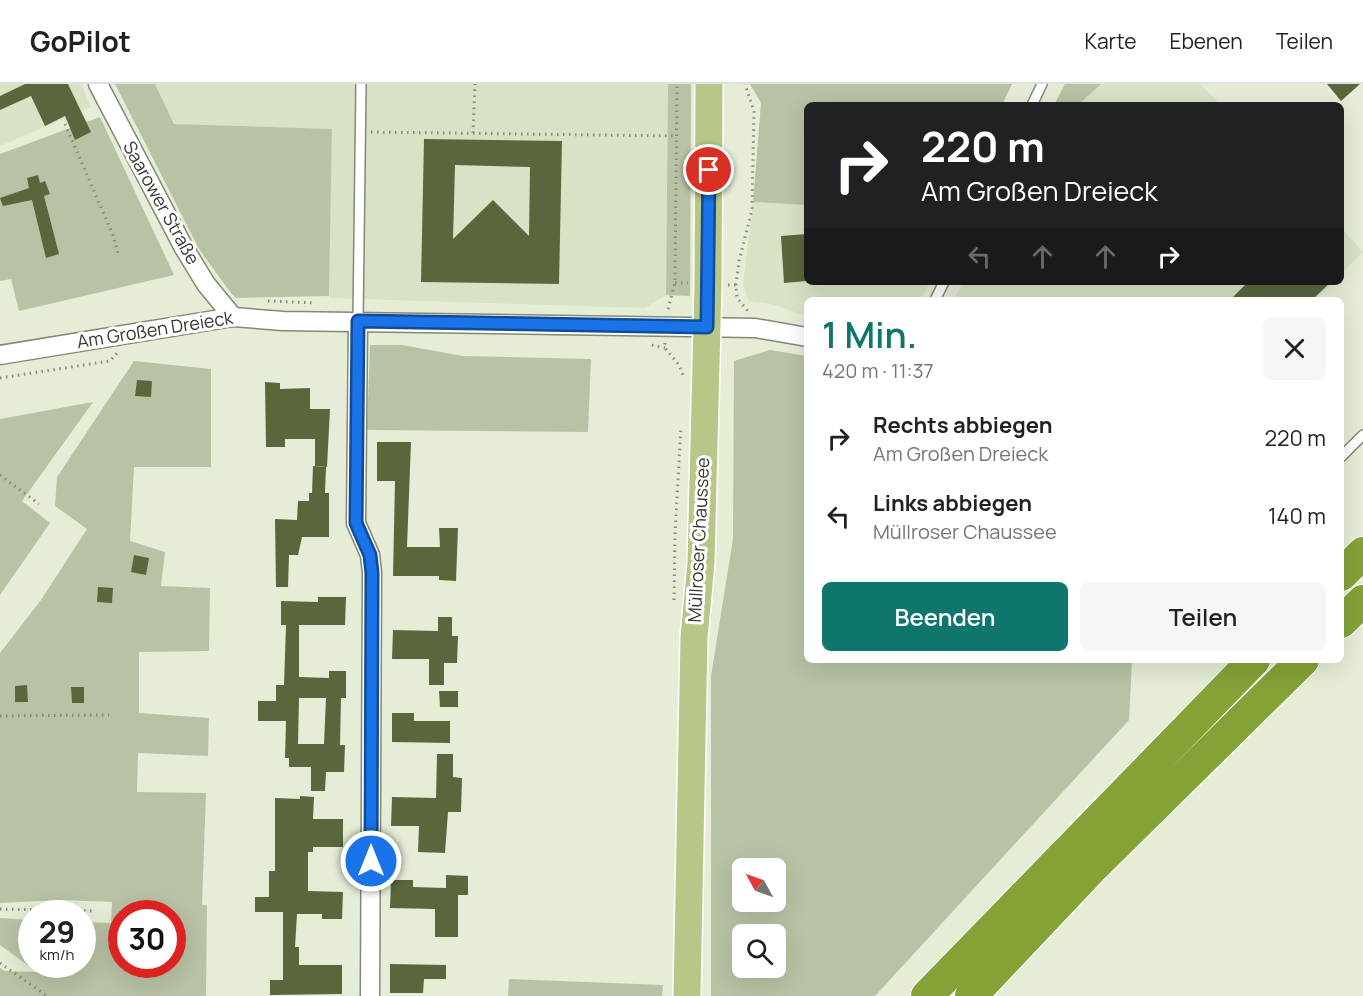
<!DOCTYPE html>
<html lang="de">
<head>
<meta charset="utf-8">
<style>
	:root { --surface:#fff; --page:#f6f6f6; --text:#202124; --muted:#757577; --line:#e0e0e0; --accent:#0f766e }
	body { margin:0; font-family:Manrope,sans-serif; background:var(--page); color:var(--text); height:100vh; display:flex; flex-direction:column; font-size:22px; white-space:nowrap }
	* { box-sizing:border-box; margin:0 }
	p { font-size:20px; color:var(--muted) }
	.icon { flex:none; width:33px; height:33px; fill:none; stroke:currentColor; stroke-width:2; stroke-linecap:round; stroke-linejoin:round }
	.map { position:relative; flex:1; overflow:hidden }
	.side { position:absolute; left:804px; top:213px; width:540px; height:366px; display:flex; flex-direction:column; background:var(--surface); border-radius:9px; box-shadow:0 6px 24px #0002 }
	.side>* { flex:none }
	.hud { position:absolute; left:804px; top:18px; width:540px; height:183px; border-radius:9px; box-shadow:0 6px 24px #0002; background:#202124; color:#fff; overflow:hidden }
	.needle { width:39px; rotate:310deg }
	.tools { position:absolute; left:732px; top:774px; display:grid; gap:12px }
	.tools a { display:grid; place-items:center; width:54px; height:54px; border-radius:9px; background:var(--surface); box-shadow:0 6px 24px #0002; font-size:30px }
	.speed { position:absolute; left:18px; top:816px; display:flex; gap:12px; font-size:30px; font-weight:700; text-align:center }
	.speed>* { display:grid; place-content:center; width:78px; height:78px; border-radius:50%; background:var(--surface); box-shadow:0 6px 24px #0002; line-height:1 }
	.speed small { font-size:15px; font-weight:400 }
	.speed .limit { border:9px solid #d22; background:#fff; color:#111 }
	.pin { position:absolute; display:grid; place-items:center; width:51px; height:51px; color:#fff; margin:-26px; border:3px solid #fff; border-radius:50%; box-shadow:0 2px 6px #0007 }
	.me { position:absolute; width:66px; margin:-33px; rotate:0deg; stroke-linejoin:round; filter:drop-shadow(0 0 4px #0008) }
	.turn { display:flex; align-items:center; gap:21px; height:126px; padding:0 18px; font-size:27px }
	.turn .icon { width:78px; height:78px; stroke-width:2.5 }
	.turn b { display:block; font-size:42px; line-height:51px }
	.lanes { display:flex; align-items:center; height:57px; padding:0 18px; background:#0003; justify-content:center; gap:30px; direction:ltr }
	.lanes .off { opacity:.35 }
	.round { display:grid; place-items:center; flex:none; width:63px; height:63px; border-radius:9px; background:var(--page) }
	.headline { display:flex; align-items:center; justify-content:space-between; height:102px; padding:0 18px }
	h1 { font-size:36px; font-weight:600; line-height:45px; color:var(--accent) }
	.button { display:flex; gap:12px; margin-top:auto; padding:12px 18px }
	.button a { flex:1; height:69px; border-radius:9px; background:var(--accent); color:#fff; font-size:24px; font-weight:600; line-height:69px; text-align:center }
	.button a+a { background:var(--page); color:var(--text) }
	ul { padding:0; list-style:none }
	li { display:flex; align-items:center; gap:18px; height:78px; padding:0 18px }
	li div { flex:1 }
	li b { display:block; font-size:22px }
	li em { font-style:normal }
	header { display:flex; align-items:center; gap:36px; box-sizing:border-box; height:84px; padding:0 30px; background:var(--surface); border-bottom:2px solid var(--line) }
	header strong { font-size:28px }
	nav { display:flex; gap:33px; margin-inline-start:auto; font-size:21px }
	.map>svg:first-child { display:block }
</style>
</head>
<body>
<header>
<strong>GoPilot</strong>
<nav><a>Karte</a><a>Ebenen</a><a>Teilen</a></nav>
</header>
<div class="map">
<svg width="1363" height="912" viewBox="0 0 1363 912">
	<rect width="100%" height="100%" fill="#e5edd7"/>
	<!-- built -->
	<g fill="#d8e3c5">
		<polygon points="0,0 81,0 91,23 0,62"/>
		<polygon points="155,0 668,0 666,211 645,224 329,214 332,45 174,40"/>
		<polygon points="1101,0 1200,0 1221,21 1078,21"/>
		<polygon points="753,118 807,121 807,198 930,198 920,216 807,216 807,232 771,220 749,217 743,201"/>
		<polygon points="1341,144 1363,168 1341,190"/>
		<polygon points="963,198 1333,198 1314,216 954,216"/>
	</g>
	<!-- green -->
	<g fill="#b8c3a5" fill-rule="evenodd">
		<polygon points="115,0 155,0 174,40 332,45 329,212 236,214 230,208 199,165"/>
		<polygon points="668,0 691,0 690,212 666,211"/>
		<polygon points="750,0 1012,0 1002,21 807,21 807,121 753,118 761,19"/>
		<polygon points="1065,0 1101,0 1078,21 1054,21"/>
		<polygon points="100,33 174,191 19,227 11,195 0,197 0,70"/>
		<polygon points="370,261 402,261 463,272 591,275 588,348 367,346"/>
		<path d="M770,266L807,272V576H1132L1129,636L875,912H711V592L733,455L734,277ZM742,784H776V818H742ZM742,850H776V884H742Z"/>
		<path d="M134,277L211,285V383H134L130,457L165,468L161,502L210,504L209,567L139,568V629L209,634L208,672L138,669L137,708L206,709L202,821H207L206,912H0V884L5,887L37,888L0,861V834L31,836L32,880H82L83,838L111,839L112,818L60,816L0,819V569L41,516L87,445L55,422L57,393ZM122,830H172V880H122Z"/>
		<polygon points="93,318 22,417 50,439 0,511 0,335"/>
		<polygon points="509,895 663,901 662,912 508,912"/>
	</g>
	<!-- building -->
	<g fill="#5a673d" fill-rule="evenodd">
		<polygon points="25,0 68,0 91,48 75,56 65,32 45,42 31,12 0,26 0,12"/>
		<polygon points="1327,0 1360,0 1341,17"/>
		<path d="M424,55L562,57L559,200L421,198ZM455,81L530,83L529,152L493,116L453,155Z"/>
		<polygon points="38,91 40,99 45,97 50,110 44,112 59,170 46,174 32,116 3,122 0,114 29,104 27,94"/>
		<polygon points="807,150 807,197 784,199 781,152"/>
		<polygon points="1248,198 1331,198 1312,216 1230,216"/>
		<polygon points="137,296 152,297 151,313 135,312"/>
		<polygon points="265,298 280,299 280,305 310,304 310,325 330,325 327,383 315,382 315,355 285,355 285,363 266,363"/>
		<polygon points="377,358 411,358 407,463 440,463 439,444 458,444 456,497 439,496 439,492 393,492 395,397 377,397"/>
		<polygon points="313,382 326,383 325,409 329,409 329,453 302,453 298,471 289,471 288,503 276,503 275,435 297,436 298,417 309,417 309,409 312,409"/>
		<polygon points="134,471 149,474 146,491 131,488"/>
		<polygon points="98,503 113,504 112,519 97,518"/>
		<path d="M318,513H346L345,541H299V593L329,594V587H346V614H341L340,661H345L344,688H326L325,707H311V683H289V674H285L286,637H258V617H276V601H284L286,541H281V517L318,518ZM299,614H326L324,660H298Z"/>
		<polygon points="438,533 452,533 452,552 458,552 457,579 444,579 444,601 429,601 429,575 392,575 393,546 438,547"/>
		<polygon points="27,601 28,618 15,618 15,602"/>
		<polygon points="71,603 84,603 84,619 72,619"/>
		<polygon points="439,607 458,607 458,623 440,623"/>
		<polygon points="392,629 414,629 414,637 450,637 450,659 392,658"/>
		<polygon points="437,670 453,670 453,693 462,694 461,728 448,728 445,769 418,768 419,742 391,742 392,713 436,714"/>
		<polygon points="300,712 314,713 313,735 343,735 343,763 313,763 313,768 308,768 308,807 343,808 342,835 322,835 322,830 297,830 295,863 299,863 299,881 342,881 342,910 270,911 270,896 283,896 283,828 255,828 255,813 269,813 269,787 275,787 275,714 300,715"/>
		<polygon points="446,791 468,792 468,811 458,811 458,853 435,853 435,825 390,824 391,796 413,796 413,803 446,804"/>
		<polygon points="390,880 446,881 446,895 424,895 423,909 390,909"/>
	</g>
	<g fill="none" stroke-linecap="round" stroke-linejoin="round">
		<!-- service casing -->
		<g stroke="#828975" stroke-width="12">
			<g id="service">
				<polyline points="1032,21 1042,0"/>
				<polyline points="935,216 944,198"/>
				<polyline points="358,237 361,0"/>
				<polyline points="1341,373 1363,351"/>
			</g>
		</g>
		<!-- minor casing -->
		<g stroke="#828975" stroke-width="21">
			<g id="minor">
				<polyline points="98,0 184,164 206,200 233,233"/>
				<polyline points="358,237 356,439 370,471 372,489 370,912"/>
				<polyline points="0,271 233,233 283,237 755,244 807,253"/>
			</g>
		</g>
		<!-- primary casing -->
		<g stroke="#fff" stroke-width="30">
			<polyline id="primary" points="687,912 694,553 701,479 708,200 709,0"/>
		</g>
		<!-- motorway casing -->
		<g stroke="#fff" stroke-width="34">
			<g id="motorway">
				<polyline points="1341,491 1363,469"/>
				<polyline points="1341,538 1363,517"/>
				<polyline points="927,912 1254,576"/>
				<polyline points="971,912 1093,783 1303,576"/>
			</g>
		</g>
		<!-- path -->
		<g stroke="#858a7b" stroke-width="3" stroke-dasharray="1.5 4.5" stroke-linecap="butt">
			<polyline points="65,40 113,151 119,173"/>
			<polyline points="371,48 676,52"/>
			<polyline points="473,49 475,0"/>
			<polyline points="675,199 688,199"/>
			<polyline points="728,201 736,201 737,214 748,227"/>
			<polyline points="736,201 739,177 752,126 754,27 745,0"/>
			<polyline points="268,217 315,219"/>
			<polyline points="668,225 675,199 677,0"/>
			<polyline points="665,259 665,264 679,281 683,291"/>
			<polyline points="652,261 665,264"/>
			<polyline points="0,294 110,277 118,268"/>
			<polyline points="0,391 39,420"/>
			<polyline points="674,516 675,450 681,343"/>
			<polyline points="0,632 109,631"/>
			<polyline points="0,825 95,827"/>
			<polyline points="0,879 47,912"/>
		</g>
		<!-- service -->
		<use href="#service" stroke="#fff" stroke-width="9"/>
		<!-- minor -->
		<use href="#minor" stroke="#fff" stroke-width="18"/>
		<!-- primary -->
		<use href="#primary" stroke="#b6c787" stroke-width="27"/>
		<!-- motorway -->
		<use href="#motorway" stroke="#85a237" stroke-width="32"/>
	</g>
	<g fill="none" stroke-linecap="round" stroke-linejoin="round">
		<!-- route casing -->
		<g stroke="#114b97" stroke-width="15">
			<polyline id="route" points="371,777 372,489 370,471 356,439 358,237 707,243 709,86"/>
		</g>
		<!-- route -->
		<use href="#route" stroke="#1a73e8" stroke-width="10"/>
	</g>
	<g text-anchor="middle" stroke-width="6" stroke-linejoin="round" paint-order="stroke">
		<!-- street labels -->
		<g font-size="18" fill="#363930" stroke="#fff">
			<text transform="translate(161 119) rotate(61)" y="6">Saarower Straße</text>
			<text transform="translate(155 246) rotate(-9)" y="6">Am Großen Dreieck</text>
			<text transform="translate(699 456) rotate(-87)" y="6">Müllroser Chaussee</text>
		</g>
	</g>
</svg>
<div class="tools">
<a><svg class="needle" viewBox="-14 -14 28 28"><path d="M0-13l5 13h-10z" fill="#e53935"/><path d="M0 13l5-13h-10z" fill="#757577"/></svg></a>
<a><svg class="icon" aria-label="search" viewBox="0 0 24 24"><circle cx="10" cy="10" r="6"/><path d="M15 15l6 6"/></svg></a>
</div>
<div class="speed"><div>29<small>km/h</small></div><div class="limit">30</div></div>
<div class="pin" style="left:709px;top:86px;background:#d93025"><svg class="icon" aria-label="arrive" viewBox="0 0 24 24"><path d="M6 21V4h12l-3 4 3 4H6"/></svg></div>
<svg class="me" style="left:371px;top:777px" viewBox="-20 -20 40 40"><circle r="17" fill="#1a73e8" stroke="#fff" stroke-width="3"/><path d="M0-11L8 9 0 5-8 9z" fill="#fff"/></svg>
<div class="hud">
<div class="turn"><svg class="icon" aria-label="right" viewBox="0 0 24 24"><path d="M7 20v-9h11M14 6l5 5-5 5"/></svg><div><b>220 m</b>Am Großen Dreieck</div></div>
<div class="lanes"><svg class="icon off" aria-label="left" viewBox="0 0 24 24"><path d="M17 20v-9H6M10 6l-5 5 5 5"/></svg><svg class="icon off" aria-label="ahead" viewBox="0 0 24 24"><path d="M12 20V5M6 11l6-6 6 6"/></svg><svg class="icon off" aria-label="ahead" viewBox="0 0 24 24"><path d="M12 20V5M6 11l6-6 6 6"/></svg><svg class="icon" aria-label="right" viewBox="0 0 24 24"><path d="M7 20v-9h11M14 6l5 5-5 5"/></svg></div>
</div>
<section class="side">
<div class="headline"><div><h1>1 Min.</h1><p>420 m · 11:37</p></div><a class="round"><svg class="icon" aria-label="close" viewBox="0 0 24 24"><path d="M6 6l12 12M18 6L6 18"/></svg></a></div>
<ul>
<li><svg class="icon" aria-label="right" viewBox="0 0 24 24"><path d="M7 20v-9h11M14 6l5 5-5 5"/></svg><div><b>Rechts abbiegen</b><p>Am Großen Dreieck</p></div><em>220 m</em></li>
<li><svg class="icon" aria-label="left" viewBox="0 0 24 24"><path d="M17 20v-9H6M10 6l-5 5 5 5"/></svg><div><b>Links abbiegen</b><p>Müllroser Chaussee</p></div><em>140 m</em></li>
</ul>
<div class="button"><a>Beenden</a><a>Teilen</a></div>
</section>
</div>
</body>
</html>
